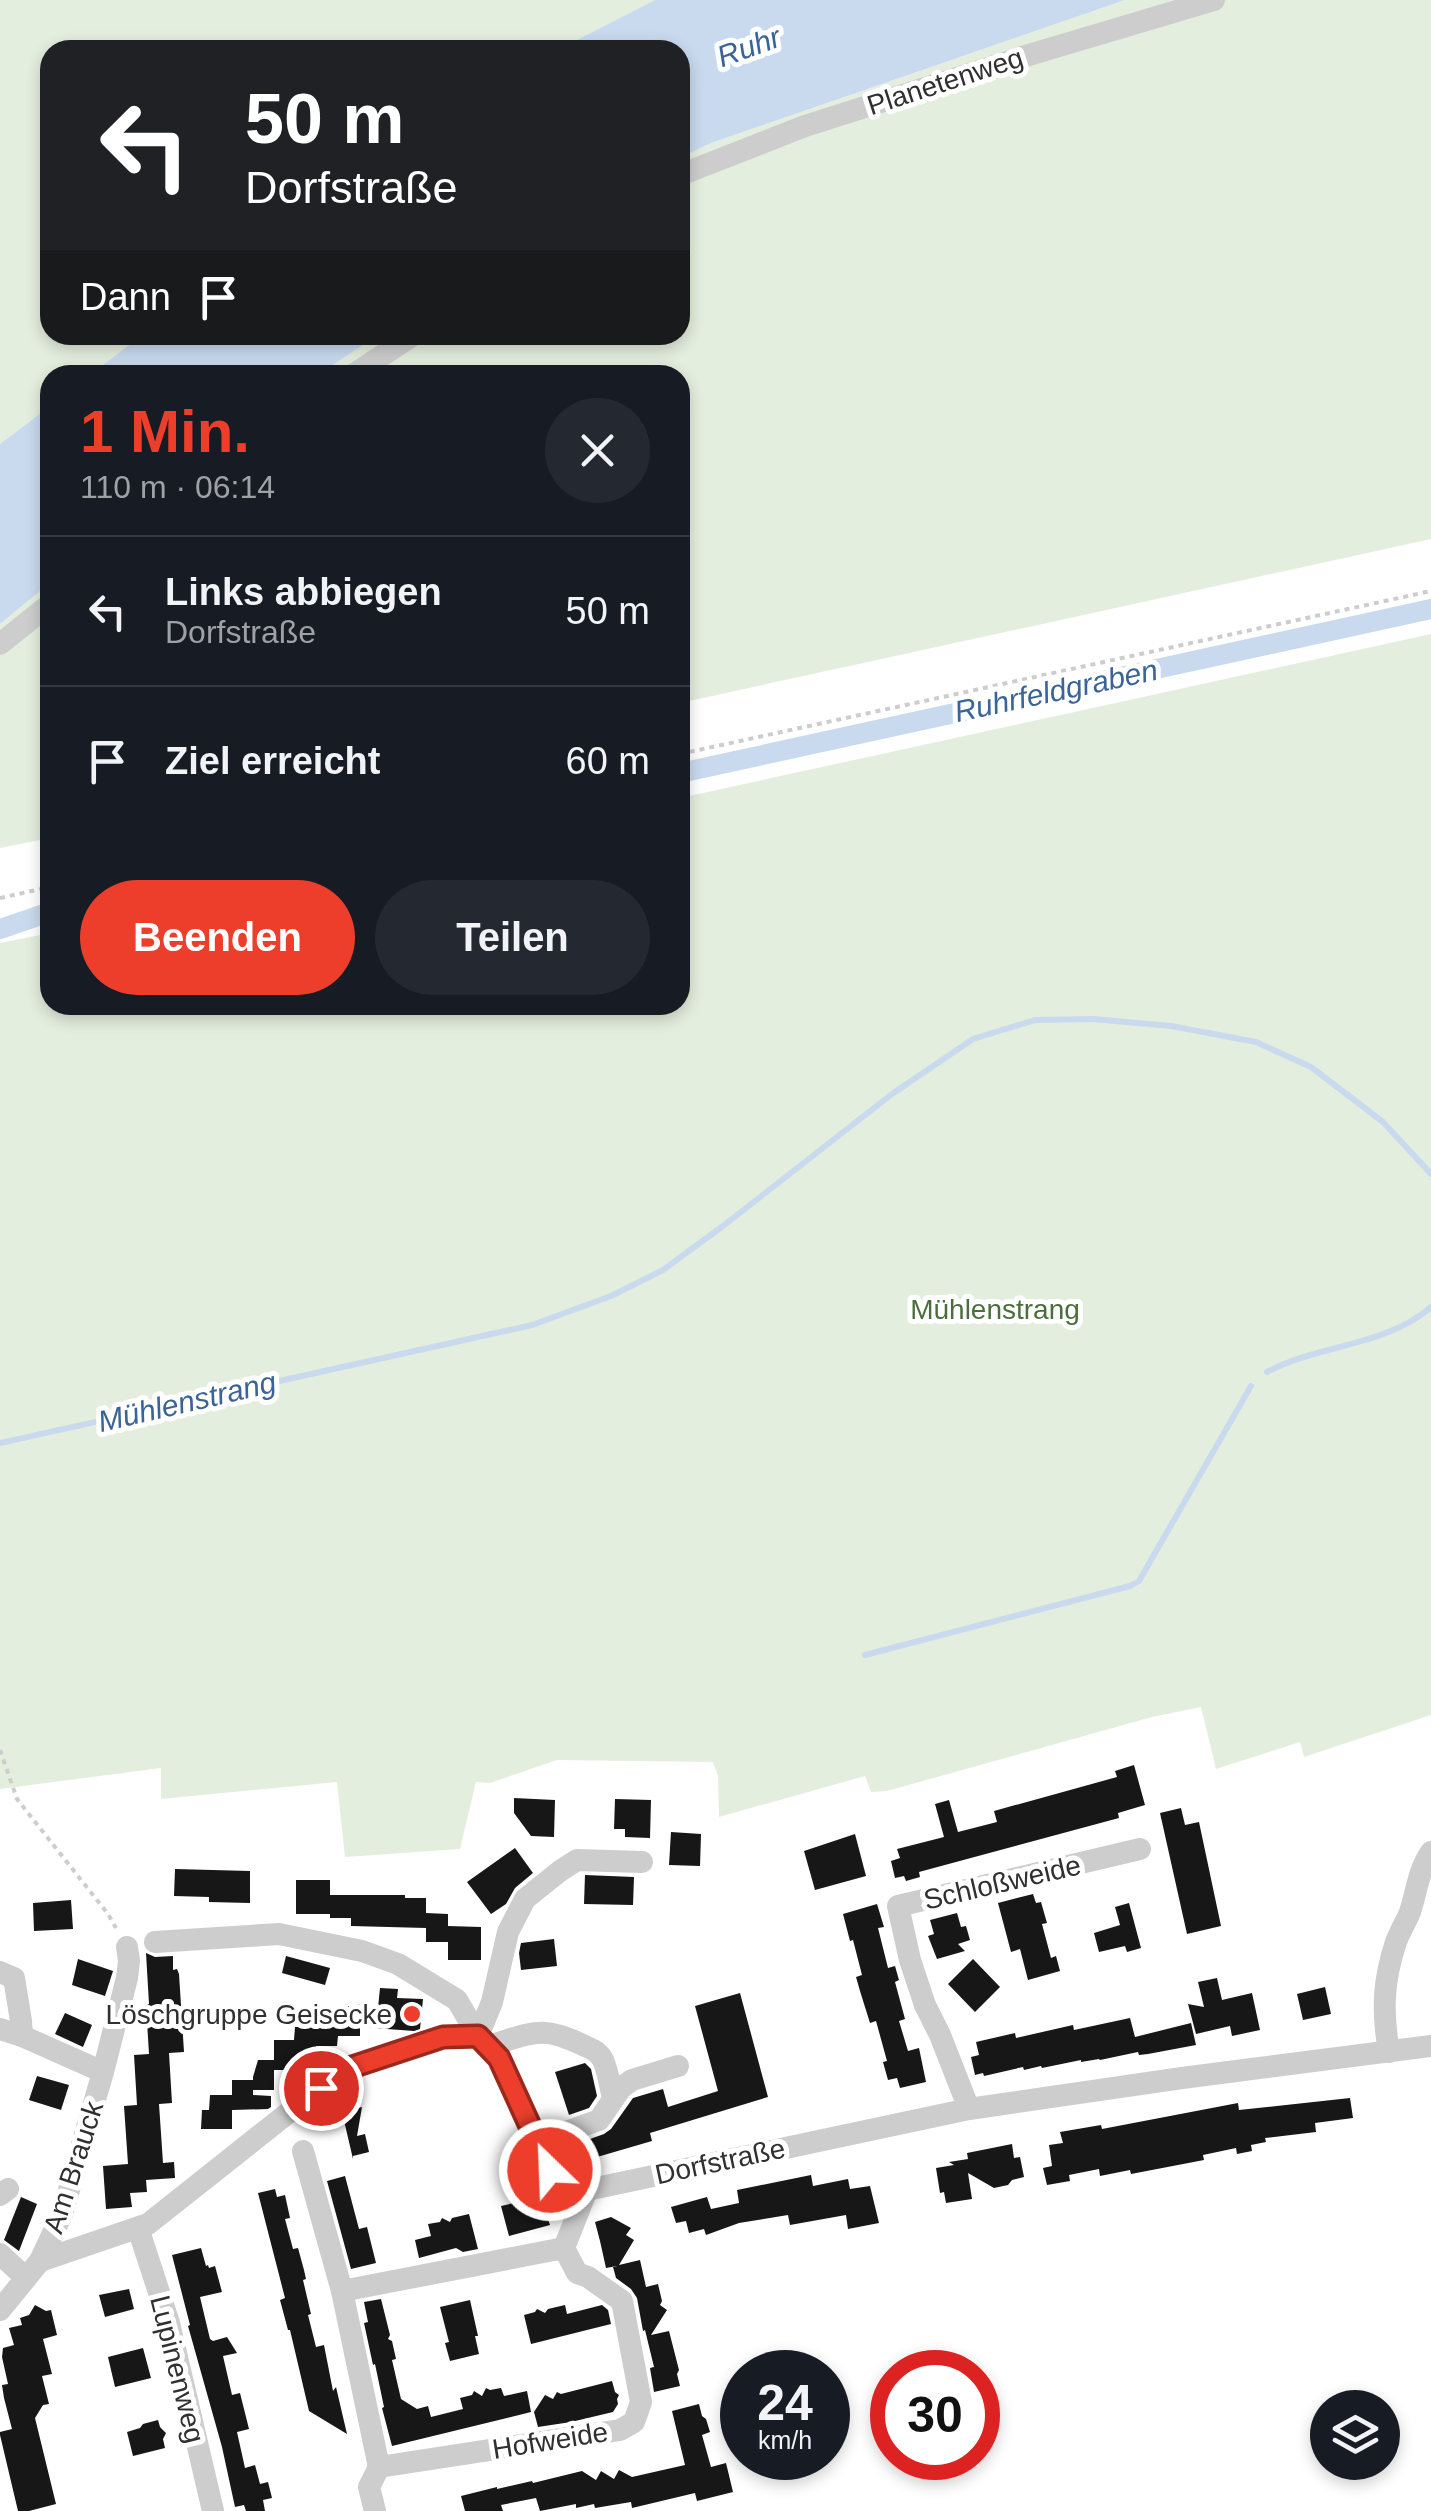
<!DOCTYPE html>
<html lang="de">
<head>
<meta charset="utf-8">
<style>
	:root { --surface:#171b24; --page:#242831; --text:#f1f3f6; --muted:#9ea1a6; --line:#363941; --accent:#ed3e2c }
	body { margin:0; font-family:Helvetica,sans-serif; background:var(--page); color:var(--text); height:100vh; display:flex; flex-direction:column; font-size:38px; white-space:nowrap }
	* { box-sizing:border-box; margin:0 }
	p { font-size:32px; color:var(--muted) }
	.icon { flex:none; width:55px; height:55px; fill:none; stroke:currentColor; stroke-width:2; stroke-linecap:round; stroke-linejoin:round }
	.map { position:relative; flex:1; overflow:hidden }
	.details { position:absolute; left:40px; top:365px; width:650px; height:650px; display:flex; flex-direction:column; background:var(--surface); border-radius:30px; box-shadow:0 5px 15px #0003 }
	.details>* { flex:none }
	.hud { position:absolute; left:40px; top:40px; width:650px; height:305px; border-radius:30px; box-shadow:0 5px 15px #0003; background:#202124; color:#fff; overflow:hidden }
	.buttons { position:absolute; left:1310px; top:2390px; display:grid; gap:20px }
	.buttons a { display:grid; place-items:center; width:90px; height:90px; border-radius:50%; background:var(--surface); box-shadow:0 5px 15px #0003; font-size:50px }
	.speed { position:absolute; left:720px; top:2350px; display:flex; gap:20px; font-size:50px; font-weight:700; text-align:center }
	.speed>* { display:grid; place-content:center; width:130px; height:130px; border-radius:50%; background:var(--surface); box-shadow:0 5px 15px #0003; line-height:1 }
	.speed small { font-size:25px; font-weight:400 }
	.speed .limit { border:15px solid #d22; background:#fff; color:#111 }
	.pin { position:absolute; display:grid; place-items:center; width:85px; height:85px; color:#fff; margin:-42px; border:5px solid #fff; border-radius:50%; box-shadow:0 2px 10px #0007 }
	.me { position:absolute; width:110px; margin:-55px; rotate:336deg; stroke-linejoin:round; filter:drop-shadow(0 0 8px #0008) }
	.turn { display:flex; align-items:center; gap:35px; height:210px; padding:0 40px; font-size:45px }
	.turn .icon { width:130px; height:130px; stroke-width:2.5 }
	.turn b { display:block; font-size:70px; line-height:85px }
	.then { display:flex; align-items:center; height:95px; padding:0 40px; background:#0003; gap:20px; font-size:38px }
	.round { display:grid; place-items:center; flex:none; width:105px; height:105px; border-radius:52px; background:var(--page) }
	.head { display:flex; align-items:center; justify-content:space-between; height:170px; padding:0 40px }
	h1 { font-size:60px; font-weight:700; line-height:75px; color:var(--accent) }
	.button { display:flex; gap:20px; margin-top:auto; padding:20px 40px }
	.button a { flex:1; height:115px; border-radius:60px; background:var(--accent); color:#fff; font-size:40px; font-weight:700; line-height:115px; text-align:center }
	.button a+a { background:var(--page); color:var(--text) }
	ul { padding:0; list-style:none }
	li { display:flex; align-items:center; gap:30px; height:150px; padding:0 40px; border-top:2px solid var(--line) }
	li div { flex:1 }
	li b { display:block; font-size:38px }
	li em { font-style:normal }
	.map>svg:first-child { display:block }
</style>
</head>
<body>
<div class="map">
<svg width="1431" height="2511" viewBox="0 0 1431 2511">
	<rect width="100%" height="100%" fill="#fff"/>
	<!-- green -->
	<g fill="#e4eede">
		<polygon points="0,0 655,0 557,50 50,50 50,335 142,335 90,375 50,375 50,406 0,444"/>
		<polygon points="1125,0 1431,0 1431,539 680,703 680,375 318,375 378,335 680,335 680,158 711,143"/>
		<polygon points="50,583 50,838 0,848 0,624"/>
		<polygon points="1431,634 1431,1715 1304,1757 1300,1742 1216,1769 1201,1707 1152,1717 887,1791 871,1792 865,1776 719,1817 718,1776 713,1762 557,1760 490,1783 476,1782 460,1849 345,1857 337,1782 161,1799 161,1768 0,1789 0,943 50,933 50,1005 680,1005 680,798"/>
	</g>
	<!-- water -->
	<g fill="#c9daee">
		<polygon points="655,0 1125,0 711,143 680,158 680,50 557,50"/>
		<polygon points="142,335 378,335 318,375 90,375"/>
		<polygon points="50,406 50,583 0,624 0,444"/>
	</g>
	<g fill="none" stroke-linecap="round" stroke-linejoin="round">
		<!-- stream -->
		<g stroke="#c9daee" stroke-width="6">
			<path d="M1267,1372C1319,1344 1385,1347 1431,1307"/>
			<polyline points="0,1443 532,1325 611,1296 663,1270 723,1226 892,1094 973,1039 1035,1020 1093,1019 1171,1026 1256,1042 1311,1067 1383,1122 1431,1174"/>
			<polyline points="865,1655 1130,1586 1139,1581 1251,1386"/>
		</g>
		<!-- canal -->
		<g stroke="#c9daee" stroke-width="20">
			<polyline points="680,773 1431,609"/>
			<polyline points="0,929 50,912"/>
		</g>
	</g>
	<!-- building -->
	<g fill="#171717">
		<polygon points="1134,1765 1145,1805 1118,1813 1119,1818 919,1872 920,1877 906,1881 904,1876 895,1878 891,1861 900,1858 897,1849 944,1837 935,1804 949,1800 958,1832 997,1822 994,1811 1117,1777 1115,1771"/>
		<polygon points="514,1798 555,1800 554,1837 531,1836 514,1813"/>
		<polygon points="615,1799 651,1800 650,1838 625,1837 625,1829 614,1829"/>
		<polygon points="1181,1808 1185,1825 1199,1822 1221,1926 1187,1934 1160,1813"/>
		<polygon points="671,1832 701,1834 700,1866 669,1865"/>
		<polygon points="855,1834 866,1876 815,1890 804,1851"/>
		<polygon points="515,1848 533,1873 515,1888 506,1904 491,1914 467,1882"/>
		<polygon points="175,1869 250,1871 250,1903 209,1902 209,1897 174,1896"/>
		<polygon points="585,1875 634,1877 633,1905 584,1904"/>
		<polygon points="296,1880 330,1880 330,1895 405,1895 405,1898 426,1898 426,1913 448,1914 448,1926 481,1927 481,1960 448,1960 448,1942 426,1942 426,1928 351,1926 351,1918 330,1918 330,1914 296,1914"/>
		<polygon points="1033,1894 1036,1903 1041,1902 1047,1923 1042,1924 1051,1958 1056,1956 1060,1971 1028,1980 1020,1949 1011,1952 998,1903"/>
		<polygon points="71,1900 73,1929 34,1931 33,1903"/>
		<polygon points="1129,1903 1141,1948 1127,1952 1125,1946 1099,1952 1094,1933 1120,1925 1115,1907"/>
		<polygon points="877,1904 884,1927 878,1928 888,1968 895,1966 899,1980 895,1982 905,2019 899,2021 908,2051 919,2048 926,2082 900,2088 897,2078 888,2080 883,2062 887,2061 876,2021 870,2023 860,1991 856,1977 862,1975 853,1940 850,1941 843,1914"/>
		<polygon points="957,1913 961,1927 966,1926 970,1940 958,1944 965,1951 937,1959 928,1936 934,1934 930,1920"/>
		<polygon points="554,1939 557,1966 521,1970 519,1953 521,1943"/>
		<polygon points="146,1953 155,1957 173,1956 173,1970 177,1969 179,1974 184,2052 169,2053 172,2103 159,2104 163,2163 174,2162 175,2178 146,2180 147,2192 130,2193 132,2207 106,2209 103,2166 128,2164 124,2106 137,2105 134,2055 149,2054 146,2005 149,2004"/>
		<polygon points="286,1956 330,1968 325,1985 282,1973"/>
		<polygon points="78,1959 113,1971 105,1996 72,1985"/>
		<polygon points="973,1959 1000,1987 975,2012 948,1984"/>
		<polygon points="1217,1978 1222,2000 1252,1993 1260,2030 1232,2036 1230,2026 1196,2034 1188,2004 1204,2007 1198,1982"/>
		<polygon points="1325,1987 1331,2014 1303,2020 1297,1994"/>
		<polygon points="380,1988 398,1989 397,1998 423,1999 420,2029 414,2031 360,2027 360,2036 338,2036 337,2046 316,2046 316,2057 295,2057 295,2070 274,2070 274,2090 253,2090 253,2077 258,2060 274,2060 274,2040 294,2040 295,2027 315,2027 316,2017 337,2016 338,2006 359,2006 358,2004 378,2008"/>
		<polygon points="740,1993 768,2097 650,2133 652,2141 580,2162 576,2144 604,2134 611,2129 633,2098 663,2089 668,2107 718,2091 695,2006"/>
		<polygon points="65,2013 92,2025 83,2047 55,2034"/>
		<polygon points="1130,2018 1135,2037 1191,2023 1196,2045 1148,2054 1139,2055 1138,2052 1100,2060 1099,2059 1081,2062 1081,2060 1042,2068 1041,2066 1024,2070 1023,2067 984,2076 983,2073 975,2075 971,2057 979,2055 976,2042 1015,2033 1016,2038 1073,2025 1074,2030"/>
		<polygon points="585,2063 591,2069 597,2096 589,2108 569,2115 555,2072"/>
		<polygon points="37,2076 69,2085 61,2110 29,2100"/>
		<polygon points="232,2080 253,2080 253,2095 271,2096 271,2107 268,2109 232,2110 232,2129 201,2129 202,2110 209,2110 210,2095 232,2095"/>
		<polygon points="1350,2098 1353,2118 1315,2123 1316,2132 1265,2138 1266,2142 1251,2145 1252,2151 1237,2154 1236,2148 1203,2155 1204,2160 1131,2174 1130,2170 1100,2176 1099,2169 1069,2175 1070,2181 1047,2185 1043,2168 1052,2166 1049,2145 1063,2143 1060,2132 1101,2125 1102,2129 1238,2103 1239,2110"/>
		<polygon points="362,2107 357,2136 365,2134 369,2152 353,2156 353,2159 342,2112"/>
		<polygon points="1012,2144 1014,2158 1020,2157 1024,2177 1012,2180 1008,2185 994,2188 968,2173 972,2199 946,2203 944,2192 940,2193 936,2168 954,2165 949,2162 968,2159 967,2153"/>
		<polygon points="811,2175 813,2186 848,2179 850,2189 870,2186 879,2223 848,2229 846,2215 790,2225 788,2215 739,2223 706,2235 704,2229 689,2233 686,2221 676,2223 671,2207 707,2197 711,2209 739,2203 737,2190"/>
		<polygon points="345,2176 359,2229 367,2227 376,2263 351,2269 327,2181"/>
		<polygon points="275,2189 277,2197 285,2195 290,2218 285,2219 293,2249 298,2248 304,2270 306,2279 303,2280 311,2314 308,2315 316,2347 324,2345 333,2391 336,2387 347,2434 309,2411 290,2330 288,2330 280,2300 285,2298 258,2193"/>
		<polygon points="542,2196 544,2202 557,2199 562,2202 560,2217 548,2219 550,2225 509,2236 501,2206 518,2202 522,2204 527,2197 531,2199"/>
		<polygon points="21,2197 37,2204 19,2251 4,2240"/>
		<polygon points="469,2214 478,2249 463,2252 456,2248 419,2258 415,2240 431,2236 428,2224 440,2222 442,2218 450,2222 452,2218"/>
		<polygon points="611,2217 631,2228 626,2235 634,2240 619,2265 640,2260 646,2287 658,2284 662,2301 660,2305 667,2310 651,2335 669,2331 679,2370 677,2374 680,2386 654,2392 650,2368 654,2367 645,2330 643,2331 637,2298 631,2289 616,2278 613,2267 617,2266 606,2268 600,2241 595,2222"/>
		<polygon points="201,2248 206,2266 208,2265 209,2268 215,2266 222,2292 200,2297 210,2339 213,2341 227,2337 237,2353 223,2356 232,2395 240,2393 249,2429 237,2432 245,2468 255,2465 260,2484 268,2482 272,2498 263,2500 265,2511 246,2511 244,2505 235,2507 222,2447 188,2326 190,2325 172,2255"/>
		<polygon points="129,2289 134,2309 105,2317 99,2295"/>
		<polygon points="381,2299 390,2335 388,2339 392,2341 396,2359 392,2360 401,2399 417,2409 428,2406 431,2417 463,2409 460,2398 472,2395 474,2391 482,2396 486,2388 490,2390 501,2388 504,2396 527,2391 531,2412 392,2446 382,2408 384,2407 375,2364 373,2365 364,2323 368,2322 364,2302"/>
		<polygon points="470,2300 478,2336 475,2336 479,2354 450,2361 445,2343 449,2342 440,2307"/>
		<polygon points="35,2305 46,2311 51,2310 57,2335 43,2339 52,2374 42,2376 49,2404 43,2405 35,2418 56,2504 29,2511 18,2511 0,2435 0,2432 12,2429 4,2398 2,2385 8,2384 2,2357 3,2348 14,2345 9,2328 22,2325 20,2318 29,2315"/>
		<polygon points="565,2305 567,2314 602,2305 608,2310 611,2324 531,2344 524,2315 535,2312 537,2309 545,2313 548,2309"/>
		<polygon points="143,2348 151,2378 115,2387 108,2357"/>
		<polygon points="612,2381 615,2392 619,2395 617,2399 618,2404 613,2412 571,2422 538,2427 534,2412 545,2395 553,2399 557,2392 561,2394"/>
		<polygon points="699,2404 702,2416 706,2419 710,2432 702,2435 711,2467 726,2463 733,2492 697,2501 695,2493 632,2508 631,2502 595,2508 594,2504 576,2508 576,2504 540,2511 536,2498 501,2505 503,2511 465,2511 461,2496 497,2487 497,2489 532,2481 533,2483 582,2471 596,2480 601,2471 614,2479 619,2470 632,2477 685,2465 672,2411"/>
		<polygon points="158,2420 160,2427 166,2433 163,2439 165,2448 133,2456 127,2432 140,2428 143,2424"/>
	</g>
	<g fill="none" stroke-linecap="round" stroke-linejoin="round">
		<!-- path -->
		<g stroke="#cdcdcd" stroke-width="4" stroke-dasharray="5 5" stroke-linecap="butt">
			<polyline points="680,754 1431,591"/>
			<polyline points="0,898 50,887"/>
			<polyline points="0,1750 17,1799 108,1914 116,1928"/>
		</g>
		<!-- minor -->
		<g stroke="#cdcdcd" stroke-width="22">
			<polyline points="680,175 805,126 1032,54 1214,0"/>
			<polyline points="353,375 413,335"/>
			<polyline points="0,644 50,604"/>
			<polyline points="155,1942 279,1934 362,1951 398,1964 457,2000 478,2036"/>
			<polyline points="0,1972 14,1978 21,2021 22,2036"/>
			<polyline points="0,2029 22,2036 103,2072"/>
			<polyline points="478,2036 492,2002 508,1932 525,1899 560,1871 577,1860 642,1862"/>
			<path d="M488,2046C533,2033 541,2024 585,2046C592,2049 599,2052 603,2060C608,2071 610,2086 613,2098"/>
			<path d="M1389,2052C1382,2011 1383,1981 1396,1942C1400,1931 1406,1922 1410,1912C1417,1891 1418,1871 1431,1852"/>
			<polyline points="969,2109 940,2035 925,2005 910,1960 898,1906 1140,1849"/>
			<polyline points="538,2142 599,2120 621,2088 632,2080 678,2066"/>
			<polyline points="303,2151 342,2291"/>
			<polyline points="0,2195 8,2189"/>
			<polyline points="138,2228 169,2323 213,2511"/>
			<polyline points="564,2248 577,2273 588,2277 622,2301 641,2402 634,2422 620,2430 379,2467 342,2291 564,2248 587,2190"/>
			<polyline points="0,2254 26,2278"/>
			<polyline points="40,2261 62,2214 103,2072 127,1978 129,1961 127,1947"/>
			<polyline points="0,2310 40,2261 148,2224 293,2109 349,2068 443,2037 478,2036 499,2058 550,2170 568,2189 587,2190 969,2109 1182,2078 1431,2046"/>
			<polyline points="375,2511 369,2487 379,2467"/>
		</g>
	</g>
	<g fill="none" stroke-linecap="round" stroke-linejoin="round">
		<!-- route casing -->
		<g stroke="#9a281d" stroke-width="25">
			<polyline id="route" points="321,2088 349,2068 443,2037 478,2036 499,2058 550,2170"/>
		</g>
		<!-- route -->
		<use href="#route" stroke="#ed3e2c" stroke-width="18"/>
	</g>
	<!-- markers -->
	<circle fill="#ed3e2c" stroke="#fff" stroke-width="4" cx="412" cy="2014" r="10"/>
	<g text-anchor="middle" stroke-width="10" stroke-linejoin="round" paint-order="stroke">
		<!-- street labels -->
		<g font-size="28" fill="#303030" stroke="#fff">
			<text transform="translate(945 81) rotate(-18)" y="10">Planetenweg</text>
			<text transform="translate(1002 1882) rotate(-13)" y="10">Schloßweide</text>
			<text transform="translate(720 2161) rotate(-12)" y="10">Dorfstraße</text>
			<text transform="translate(73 2167) rotate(-72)" y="10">Am Brauck</text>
			<text transform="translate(178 2369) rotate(76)" y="10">Lupinenweg</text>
			<text transform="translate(550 2440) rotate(-9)" y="10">Hofweide</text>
		</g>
		<!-- park labels -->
		<g font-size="28" fill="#4b6f3b" stroke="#fff">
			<text x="995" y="1319">Mühlenstrang</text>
		</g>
		<!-- poi labels -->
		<g font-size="28" fill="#303030" stroke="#fff" text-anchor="end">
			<text x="392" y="2024">Löschgruppe Geisecke</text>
		</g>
		<!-- water labels -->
		<g font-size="30" font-style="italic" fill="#3a6497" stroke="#fff">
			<text transform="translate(749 47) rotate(-20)" y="10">Ruhr</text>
			<text transform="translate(1056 691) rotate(-12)" y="10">Ruhrfeldgraben</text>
			<text transform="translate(187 1402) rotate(-13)" y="10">Mühlenstrang</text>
		</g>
	</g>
</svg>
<div class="buttons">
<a><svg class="icon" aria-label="layers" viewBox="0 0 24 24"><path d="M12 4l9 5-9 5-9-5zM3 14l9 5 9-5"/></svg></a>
</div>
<div class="speed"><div>24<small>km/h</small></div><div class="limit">30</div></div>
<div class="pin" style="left:321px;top:2088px;background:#d93025"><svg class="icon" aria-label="arrive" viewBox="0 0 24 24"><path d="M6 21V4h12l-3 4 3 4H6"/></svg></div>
<svg class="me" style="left:550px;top:2170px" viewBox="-20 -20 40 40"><circle r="17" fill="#ed3e2c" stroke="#fff" stroke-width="3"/><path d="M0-11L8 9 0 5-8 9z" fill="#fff"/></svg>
<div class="hud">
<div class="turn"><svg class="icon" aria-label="left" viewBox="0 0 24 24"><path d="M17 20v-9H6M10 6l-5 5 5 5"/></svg><div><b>50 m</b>Dorfstraße</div></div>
<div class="then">Dann<svg class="icon" aria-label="arrive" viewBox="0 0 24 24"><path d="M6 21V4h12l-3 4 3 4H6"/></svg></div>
</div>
<section class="details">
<div class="head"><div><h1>1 Min.</h1><p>110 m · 06:14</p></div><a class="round"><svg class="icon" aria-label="close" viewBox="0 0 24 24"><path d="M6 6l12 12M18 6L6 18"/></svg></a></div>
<ul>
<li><svg class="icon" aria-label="left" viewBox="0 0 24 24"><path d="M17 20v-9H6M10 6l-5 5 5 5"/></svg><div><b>Links abbiegen</b><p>Dorfstraße</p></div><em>50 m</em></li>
<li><svg class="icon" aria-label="arrive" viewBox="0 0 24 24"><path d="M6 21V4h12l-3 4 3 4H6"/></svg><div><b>Ziel erreicht</b></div><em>60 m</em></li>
</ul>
<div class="button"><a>Beenden</a><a>Teilen</a></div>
</section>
</div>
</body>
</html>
